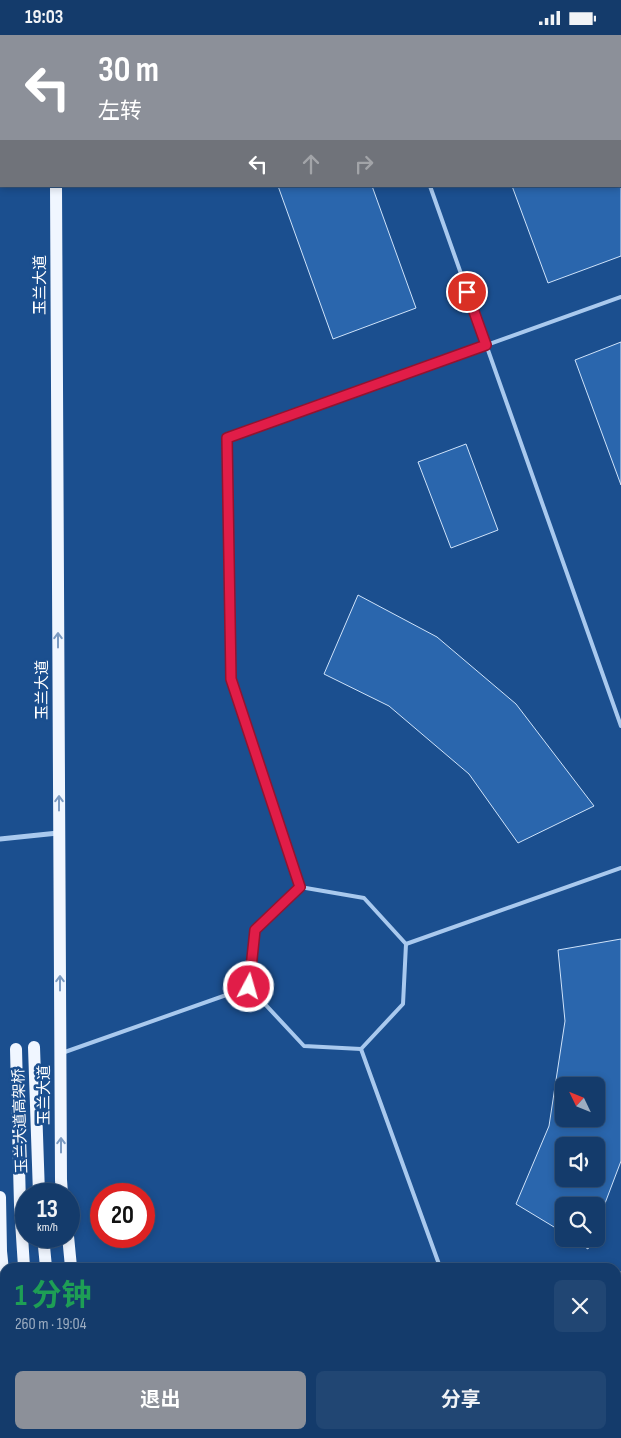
<!DOCTYPE html>
<html lang="zh">
<head>
<meta charset="utf-8">
<style>
	:root { --surface:#143b6b; --page:#214673; --text:#f1f3f6; --muted:#9dadc1; --line:#33557e; --accent:#8c9099 }
	body { margin:0; font-family:"Sofia Sans Condensed","Noto Sans SC",sans-serif; background:var(--page); color:var(--text); height:100vh; display:flex; flex-direction:column; font-size:19px; white-space:nowrap }
	* { box-sizing:border-box; margin:0 }
	p { font-size:16px; color:var(--muted) }
	.icon { flex:none; width:28px; height:28px; fill:none; stroke:currentColor; stroke-width:2; stroke-linecap:round; stroke-linejoin:round }
	.map { position:relative; flex:1; overflow:hidden }
	.panel { position:absolute; left:0px; top:1228px; width:621px; height:176px; display:flex; flex-direction:column; background:var(--surface); border-radius:15px 15px 0 0; box-shadow:0 2px 8px #0003,0 0 0 1px var(--line) }
	.panel>* { flex:none }
	.hud { position:absolute; left:0px; top:0px; width:621px; height:152px; box-shadow:0 2px 8px #0003,0 0 0 1px var(--line); background:#8c9099; color:#fff; overflow:hidden }
	.needle { width:32px; rotate:313deg }
	.tools { position:absolute; left:555px; top:1042px; display:grid; gap:10px }
	.tools a { display:grid; place-items:center; width:50px; height:50px; border-radius:8px; background:var(--surface); box-shadow:0 2px 8px #0003,0 0 0 1px var(--line); font-size:25px }
	.speed { position:absolute; left:15px; top:1148px; display:flex; gap:10px; font-size:25px; font-weight:700; text-align:center }
	.speed>* { display:grid; place-content:center; width:65px; height:65px; border-radius:50%; background:var(--surface); box-shadow:0 2px 8px #0003,0 0 0 1px var(--line); line-height:1 }
	.speed small { font-size:12px; font-weight:400 }
	.speed .limit { border:8px solid #d22; background:#fff; color:#111 }
	.pin { position:absolute; display:grid; place-items:center; width:42px; height:42px; color:#fff; margin:-21px; border:2px solid #fff; border-radius:50%; box-shadow:0 1px 5px #0007 }
	.me { position:absolute; width:55px; margin:-28px; rotate:6deg; stroke-linejoin:round; filter:drop-shadow(0 0 4px #0008) }
	.turn { display:flex; align-items:center; gap:18px; height:105px; padding:0 15px; font-size:22px }
	.turn .icon { width:65px; height:65px; stroke-width:2.5 }
	.turn b { display:block; font-size:35px; line-height:42px }
	.lanes { display:flex; align-items:center; height:48px; padding:0 15px; background:#0003; justify-content:center; gap:25px; direction:ltr }
	.lanes .off { opacity:.35 }
	.round { display:grid; place-items:center; flex:none; width:52px; height:52px; border-radius:8px; background:var(--page) }
	.overview { display:flex; align-items:center; justify-content:space-between; height:85px; padding:0 15px }
	h1 { font-size:30px; font-weight:700; line-height:38px; color:#1e9e55 }
	.button { display:flex; gap:10px; margin-top:auto; padding:10px 15px }
	.button a { flex:1; height:58px; border-radius:8px; background:var(--accent); color:#fff; font-size:20px; font-weight:700; line-height:58px; text-align:center }
	.button a+a { background:var(--page); color:var(--text) }
	.status { display:flex; justify-content:space-between; align-items:center; height:35px; padding:0 25px; background:var(--surface); direction:ltr }
	.status svg { height:14px; fill:currentColor }
	.map>svg:first-child { display:block }
</style>
</head>
<body>
<div class="status"><b>19:03</b><svg viewBox="0 0 49 12"><path d="M0 12V9h3v3zM5 12V6h3v6zM10 12V3h3v9zM15 12V0h3v12zM26 1h20v11H26zM47 4h2v5h-2z"/></svg></div>
<div class="map">
<svg width="621" height="1403" viewBox="0 0 621 1403">
	<rect width="100%" height="100%" fill="#1b4f8f"/>
	<!-- building -->
	<g fill="#2a66ad" stroke="#cfe3fa" fill-rule="evenodd">
		<polygon points="457,0 621,0 621,221 548,248 512,151 620,151 620,1 458,1"/>
		<polygon points="278,151 372,151 416,273 333,304"/>
		<polygon points="621,307 621,450 575,325"/>
		<polygon points="466,409 498,495 451,513 418,427"/>
		<polygon points="358,560 437,602 516,669 594,771 518,808 469,739 389,671 324,639"/>
		<path d="M621,904V1126L596,1192V1171H564V1198L516,1169L549,1091L565,986L558,915ZM564,1051H596V1084H564ZM564,1111H596V1144H564Z"/>
		<polygon points="572,1204 592,1204 588,1214"/>
		<polygon points="621,1265 621,1329 616,1331 616,1267"/>
		<polygon points="259,1399 433,1399 421,1403 248,1403"/>
		<polygon points="442,1399 475,1399 477,1403 443,1403"/>
	</g>
	<g fill="none" stroke-linecap="round" stroke-linejoin="round">
		<!-- service -->
		<g stroke="#a9c9ee" stroke-width="4">
			<polyline points="376,0 376,1"/>
			<polyline points="430,151 621,691"/>
			<polyline points="300,852 231,644 227,403 621,262"/>
			<polyline points="406,909 621,833"/>
			<polyline points="361,1014 440,1232"/>
			<polyline points="62,1018 249,952 255,895 300,852 364,863 406,909 403,969 361,1014 304,1011 249,952"/>
			<polyline points="616,1240 621,1238"/>
			<polyline points="616,1396 621,1395"/>
			<polyline points="198,1399 198,1403"/>
			<polyline points="596,1403 609,1399"/>
		</g>
		<!-- minor -->
		<polyline stroke="#a9c9ee" stroke-width="5" points="0,804 58,798"/>
		<!-- primary -->
		<g stroke="#f0f6ff" stroke-width="12">
			<polyline points="55,0 55,1"/>
			<polyline points="56,151 61,1145 62,1159"/>
			<polyline points="34,1012 39,1159"/>
			<polyline points="16,1014 20,1170 24,1232"/>
			<polyline points="0,1162 1,1216 5,1255"/>
			<polyline points="43,1201 46,1232"/>
			<polyline points="68,1201 71,1232"/>
			<polyline points="19,1399 20,1403"/>
			<polyline points="40,1399 41,1403"/>
			<polyline points="61,1399 62,1403"/>
			<polyline points="92,1399 92,1403"/>
		</g>
	</g>
	<!-- one-way arrows -->
	<defs><path id="oneway-shaft" d="M-6 0H5M1.5-3L5.5 0L1.5 3" fill="none" stroke-width="1.6" stroke-linecap="round" stroke-linejoin="round" transform="scale(1.25)"/></defs>
	<g stroke="#7b9ac1">
		<use href="#oneway-shaft" transform="translate(58 605) rotate(-90)"/>
		<use href="#oneway-shaft" transform="translate(59 768) rotate(-90)"/>
		<use href="#oneway-shaft" transform="translate(60 948) rotate(-90)"/>
		<use href="#oneway-shaft" transform="translate(61 1110) rotate(-90)"/>
	</g>
	<g fill="none" stroke-linecap="round" stroke-linejoin="round">
		<!-- route casing -->
		<g stroke="#92132f" stroke-width="12">
			<polyline id="route" points="249,952 255,895 300,852 231,644 227,403 486,310 467,257"/>
		</g>
		<!-- route -->
		<use href="#route" stroke="#e11d48" stroke-width="9"/>
	</g>
	<g text-anchor="middle" stroke-width="5" stroke-linejoin="round" paint-order="stroke">
		<!-- street labels -->
		<g font-size="15" fill="#fff" stroke="#1b4f8f">
			<text transform="translate(40 250) rotate(-90)" y="5">玉兰大道</text>
			<text transform="translate(42 655) rotate(-90)" y="5">玉兰大道</text>
			<text transform="translate(44 1060) rotate(-90)" y="5">玉兰大道</text>
			<text transform="translate(20 1086) rotate(-92)" y="5">玉兰大道高架桥</text>
		</g>
	</g>
</svg>
<div class="tools">
<a><svg class="needle" viewBox="-14 -14 28 28"><path d="M0-13l5 13h-10z" fill="#e53935"/><path d="M0 13l5-13h-10z" fill="#9dadc1"/></svg></a>
<a><svg class="icon" aria-label="sound" viewBox="0 0 24 24"><path d="M4 9h4l5-4v14l-5-4H4zM17 9q2 3 0 6"/></svg></a>
<a><svg class="icon" aria-label="search" viewBox="0 0 24 24"><circle cx="10" cy="10" r="6"/><path d="M15 15l6 6"/></svg></a>
</div>
<div class="speed"><div>13<small>km/h</small></div><div class="limit">20</div></div>
<div class="pin" style="left:467px;top:257px;background:#d93025"><svg class="icon" aria-label="arrive" viewBox="0 0 24 24"><path d="M6 21V4h12l-3 4 3 4H6"/></svg></div>
<svg class="me" style="left:249px;top:952px" viewBox="-20 -20 40 40"><circle r="17" fill="#e11d48" stroke="#fff" stroke-width="3"/><path d="M0-11L8 9 0 5-8 9z" fill="#fff"/></svg>
<div class="hud">
<div class="turn"><svg class="icon" aria-label="left" viewBox="0 0 24 24"><path d="M17 20v-9H6M10 6l-5 5 5 5"/></svg><div><b>30 m</b>左转</div></div>
<div class="lanes"><svg class="icon" aria-label="left" viewBox="0 0 24 24"><path d="M17 20v-9H6M10 6l-5 5 5 5"/></svg><svg class="icon off" aria-label="ahead" viewBox="0 0 24 24"><path d="M12 20V5M6 11l6-6 6 6"/></svg><svg class="icon off" aria-label="right" viewBox="0 0 24 24"><path d="M7 20v-9h11M14 6l5 5-5 5"/></svg></div>
</div>
<section class="panel">
<div class="overview"><div><h1>1 分钟</h1><p>260 m · 19:04</p></div><a class="round"><svg class="icon" aria-label="close" viewBox="0 0 24 24"><path d="M6 6l12 12M18 6L6 18"/></svg></a></div>
<div class="button"><a>退出</a><a>分享</a></div>
</section>
</div>
</body>
</html>
